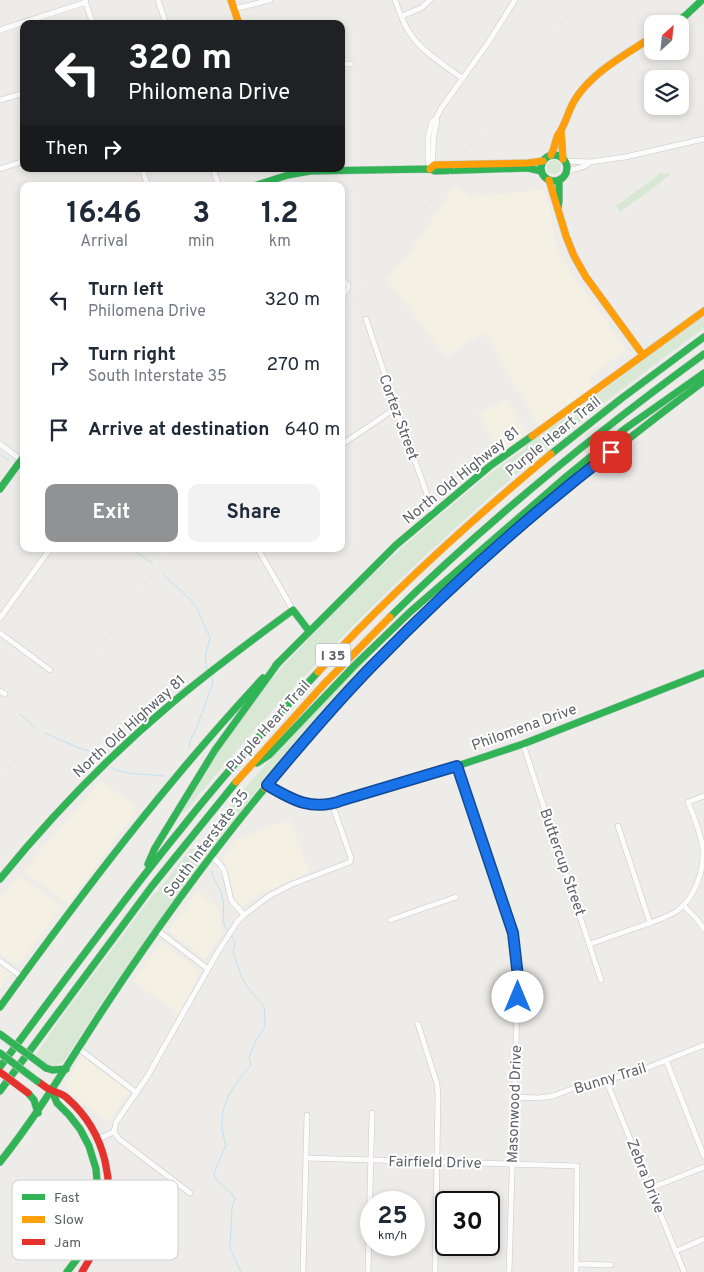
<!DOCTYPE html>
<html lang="en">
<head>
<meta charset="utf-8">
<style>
	:root { --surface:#fff; --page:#f2f2f3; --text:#1f2937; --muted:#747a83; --accent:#909294 }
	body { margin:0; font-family:Overpass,sans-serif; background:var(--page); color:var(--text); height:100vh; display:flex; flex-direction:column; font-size:19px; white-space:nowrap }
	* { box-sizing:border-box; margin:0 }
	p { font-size:16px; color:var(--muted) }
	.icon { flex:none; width:28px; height:28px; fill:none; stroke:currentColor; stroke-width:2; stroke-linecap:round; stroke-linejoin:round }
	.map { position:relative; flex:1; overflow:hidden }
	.details { position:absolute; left:20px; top:182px; width:325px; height:370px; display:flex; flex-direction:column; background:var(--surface); border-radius:10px; box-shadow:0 2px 8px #0003 }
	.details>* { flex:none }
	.banner { position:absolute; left:20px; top:20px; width:325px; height:152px; border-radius:10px; box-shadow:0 2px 8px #0003; background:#202124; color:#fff; overflow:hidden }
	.needle { width:32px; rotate:27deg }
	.controls { position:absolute; left:644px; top:15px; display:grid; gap:10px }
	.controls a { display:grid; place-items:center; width:45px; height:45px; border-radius:10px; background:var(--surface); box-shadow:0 2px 8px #0003; font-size:25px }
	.speed { position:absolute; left:360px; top:1191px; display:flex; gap:10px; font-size:25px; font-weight:700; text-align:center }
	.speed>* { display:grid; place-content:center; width:65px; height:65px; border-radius:50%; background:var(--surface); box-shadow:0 2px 8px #0003; line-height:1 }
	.speed small { font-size:12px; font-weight:400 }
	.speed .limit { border:2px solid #111; border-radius:8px; background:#fff; color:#111 }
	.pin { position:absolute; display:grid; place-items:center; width:42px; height:42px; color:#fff; margin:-21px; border-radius:10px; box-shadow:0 2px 8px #0006 }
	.me { position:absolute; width:55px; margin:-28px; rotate:0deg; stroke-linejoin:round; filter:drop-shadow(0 0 4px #0008) }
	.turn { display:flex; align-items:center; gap:18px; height:105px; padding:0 25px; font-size:22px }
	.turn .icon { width:65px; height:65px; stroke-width:2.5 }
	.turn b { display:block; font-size:35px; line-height:42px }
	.then { display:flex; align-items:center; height:48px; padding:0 25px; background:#0003; gap:10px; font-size:19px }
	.eta { display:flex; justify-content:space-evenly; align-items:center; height:85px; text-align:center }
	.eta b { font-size:30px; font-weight:700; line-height:35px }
	.primary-button { display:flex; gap:10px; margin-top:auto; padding:10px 25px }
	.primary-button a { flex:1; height:58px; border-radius:10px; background:var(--accent); color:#fff; font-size:20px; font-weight:700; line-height:58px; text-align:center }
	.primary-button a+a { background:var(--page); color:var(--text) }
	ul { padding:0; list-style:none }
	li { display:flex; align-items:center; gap:15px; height:65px; padding:0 25px }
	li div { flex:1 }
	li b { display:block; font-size:19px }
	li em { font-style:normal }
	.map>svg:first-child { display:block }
</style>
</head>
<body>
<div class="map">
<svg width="704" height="1272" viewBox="0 0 704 1272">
	<rect width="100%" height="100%" fill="#edece9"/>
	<!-- commercial -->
	<g fill="#f5f0e4">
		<polygon points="455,186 472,197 540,190 544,191 547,196 557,249 568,269 609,325 626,350 588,378 594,387 539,427 484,332 446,357 387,279 410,252"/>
		<polygon points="507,399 528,435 503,454 478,414"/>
		<polygon points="101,781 138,809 68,904 23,871"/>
		<polygon points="290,819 309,872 261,894 241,908 234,897 226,864 222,859 236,840"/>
		<polygon points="19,875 62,907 17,966 0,954 0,898"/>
		<polygon points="197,891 219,909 222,934 205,959 168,930"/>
		<polygon points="161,942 201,972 179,1014 133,981"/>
		<polygon points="0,966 11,974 0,989"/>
		<polygon points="82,1056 129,1092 108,1123 69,1092 66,1083"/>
	</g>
	<!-- green -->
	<g fill="#d8e8d5">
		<circle cx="554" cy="167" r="7"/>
		<polygon points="662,172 665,175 669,173 669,175 663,180 663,181 620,212 616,206"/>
		<path d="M704,315V328C661,360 617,392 575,426C477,504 386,589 301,680C260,723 221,767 184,813L181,811L213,758L269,682L323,623L349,595L413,538L476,485L511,458L526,448L525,446L590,400Z"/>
		<path d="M510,529L382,651L324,712L271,771L110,990L64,1061C51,1071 46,1064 35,1056L66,1011L155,892H157L190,850L192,849L194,850C230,806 266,763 304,722C324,701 345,680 366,660L371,662L463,572L462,570Z"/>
	</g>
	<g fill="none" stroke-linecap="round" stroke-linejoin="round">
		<!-- stream -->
		<g stroke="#c0e1f4" stroke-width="1">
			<polyline points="0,454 10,461"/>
			<polyline points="23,471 24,472"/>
			<polyline points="132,549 153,564"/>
			<polyline points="164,575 189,598 197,608 210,638 205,657 207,670"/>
			<polyline points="20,714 34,727"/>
			<polyline points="45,733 79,748 92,752 103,761"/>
			<polyline points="189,748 190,741 196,729 213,683 212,678"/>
			<path d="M111,767C120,775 150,774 163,776"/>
			<path d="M211,870C213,880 221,888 223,900C225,911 220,922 228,932"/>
			<path d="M231,935L235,943L233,952L242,978L249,989L264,1006L265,1018L264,1029L256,1040L249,1058L251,1065C230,1089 214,1112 226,1145L214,1173L215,1178L231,1193L235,1199L232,1207L230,1248L241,1272"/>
		</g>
		<!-- street casing -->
		<g stroke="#c8c8c8" stroke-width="6">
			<g id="street">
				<polyline points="158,0 166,24"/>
				<path d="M395,0C399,11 403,23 409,32C422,52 444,65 462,78"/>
				<polyline points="85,1 93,24"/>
				<polyline points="234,9 270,0"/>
				<polyline points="402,16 421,8 430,0"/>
				<polyline points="0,30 86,2"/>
				<polyline points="341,64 351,64"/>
				<polyline points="0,100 24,93"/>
				<polyline points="564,161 590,162 625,157 704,139"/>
				<path d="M430,167C435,157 432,145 434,134C435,128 438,124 436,118"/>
				<polyline points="0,169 24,161"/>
				<polyline points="142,169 148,186"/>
				<polyline points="213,169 219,186"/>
				<polyline points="430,169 428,162 428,137 432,122 436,118 442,107 488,43 515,0"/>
				<path d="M566,172C573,168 585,169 590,162"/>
				<polyline points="341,279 348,285 348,288 341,298"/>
				<polyline points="366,319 396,408 434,514"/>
				<polyline points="0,444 21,460"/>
				<polyline points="341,445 396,408"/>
				<polyline points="258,549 293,610"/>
				<polyline points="0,618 50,549"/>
				<polyline points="0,633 50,670"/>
				<polyline points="0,691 5,694"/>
				<polyline points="523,744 601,980"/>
				<polyline points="457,766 513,933 518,977 509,1272"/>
				<polyline points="618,826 650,923"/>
				<polyline points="211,856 218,862 224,870 231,900 244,915"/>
				<polyline points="683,905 695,917 704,929"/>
				<polyline points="390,920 456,897"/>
				<polyline points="158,931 208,969"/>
				<path d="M590,944C607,938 624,932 641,926C653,922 666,918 677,911C695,898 704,871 703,850C701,833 694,817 688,802L704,796"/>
				<polyline points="0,961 22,977"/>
				<polyline points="418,1024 437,1084 438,1096 435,1272"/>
				<polyline points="78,1048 137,1093"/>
				<polyline points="666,1060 704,1156"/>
				<polyline points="606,1080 684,1272"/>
				<polyline points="514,1097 538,1098 553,1096 582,1085 634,1073 704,1045"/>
				<polyline points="98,1139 114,1132"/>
				<polyline points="306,1158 577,1166 576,1272"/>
				<polyline points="651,1188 704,1167"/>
				<polyline points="190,1193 119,1139 114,1132 116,1122 147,1077 216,955 237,922 244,915 269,896 290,885 350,862 351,858 332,804"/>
				<polyline points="676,1251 704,1239"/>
				<polyline points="576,1264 611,1265"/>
				<polyline points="303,1272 307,1115"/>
				<polyline points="368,1272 372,1113"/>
			</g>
		</g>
		<!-- fast casing -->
		<g stroke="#cacaca" stroke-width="8">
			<g id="fast">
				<polyline points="673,24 685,16 702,0"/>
				<circle cx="554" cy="168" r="13"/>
				<polyline points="254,186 288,175 310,171 430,169 435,171 528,168 541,171"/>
				<polyline points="558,208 559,201 559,180"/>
				<polyline points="551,454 622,398 704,337"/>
				<polyline points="0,489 24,456"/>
				<path d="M450,589C531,515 616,447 704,381"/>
				<path d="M390,617C488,520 593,435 704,354"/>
				<polyline points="276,665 396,545 490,466 532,436"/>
				<polyline points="257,763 269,755 355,665 410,612 567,476 626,428 704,373"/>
				<path d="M267,785C289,798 306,807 332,803L457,766L523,744L704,673"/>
				<polyline points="148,864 155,848 215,750 278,663"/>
				<path d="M0,879C52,815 109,756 172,703C211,670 252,640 293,610L309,631"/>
				<path d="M0,1007C82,893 167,781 263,678"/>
				<path d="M0,1067C60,987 118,906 181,829C224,774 271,723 318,672"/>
				<polyline points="46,1068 52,1070 66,1069"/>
				<polyline points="0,1091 152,886 236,782"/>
				<polyline points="52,1091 57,1103 69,1115 80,1129 89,1146 96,1169 98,1194 95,1218 91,1235 80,1255 67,1272"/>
				<polyline points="28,1093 34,1100 38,1113"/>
				<path d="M0,1162C39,1113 70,1060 104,1008C154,932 207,858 265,788"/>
			</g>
		</g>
		<!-- slow casing -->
		<g stroke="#cacaca" stroke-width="8">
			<g id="slow">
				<polyline points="231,0 239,24"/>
				<polyline points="561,131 563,159"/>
				<path d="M551,155C554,149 555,143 557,137C560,130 558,136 561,130C567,120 569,108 576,98C594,71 625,55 652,37"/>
				<polyline points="430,169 434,165 528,163 543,161"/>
				<polyline points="549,180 566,236 574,256 586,277 643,355"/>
				<polyline points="532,436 704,311"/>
				<path d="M318,672C390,594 469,522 551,454"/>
				<polyline points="236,782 324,684 390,617"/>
				<path d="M265,788C322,717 385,652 450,589"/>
			</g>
		</g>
		<!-- jam casing -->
		<g stroke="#cacaca" stroke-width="8">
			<path id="jam" d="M37,1081C42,1084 47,1089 53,1091C58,1093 63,1094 67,1098C106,1132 118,1186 101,1235C97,1248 89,1260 82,1272"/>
		</g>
		<!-- street -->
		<use href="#street" stroke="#fcfcfc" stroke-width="5"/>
		<!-- fast -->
		<use href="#fast" stroke="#30b455" stroke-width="7"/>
		<!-- slow -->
		<use href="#slow" stroke="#ff9f0a" stroke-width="7"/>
		<!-- jam -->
		<use href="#jam" stroke="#e5322d" stroke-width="7"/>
		<!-- rail -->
		<g stroke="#e3e3e3" stroke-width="1" stroke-dasharray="1 6" stroke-linecap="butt">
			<polyline points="341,320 580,0"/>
			<polyline points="0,779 172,549"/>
		</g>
		<!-- fast-bridge casing -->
		<g stroke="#cacaca" stroke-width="8" stroke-linecap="butt">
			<g id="fast-bridge">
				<polyline points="0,1034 46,1068"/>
				<polyline points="0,1053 37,1081"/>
			</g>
		</g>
		<!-- jam-bridge casing -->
		<g stroke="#cacaca" stroke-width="8" stroke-linecap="butt">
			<polyline id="jam-bridge" points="0,1072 28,1093"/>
		</g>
		<!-- fast-bridge -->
		<use href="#fast-bridge" stroke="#30b455" stroke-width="7"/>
		<!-- jam-bridge -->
		<use href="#jam-bridge" stroke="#e5322d" stroke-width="7"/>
	</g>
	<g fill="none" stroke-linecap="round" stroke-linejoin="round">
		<!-- route casing -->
		<g stroke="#114b97" stroke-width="12">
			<path id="route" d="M518,997V977L513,933L457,766L343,800C313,812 292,800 267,785C301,744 336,703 373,665C447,589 527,517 611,452"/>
		</g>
		<!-- route -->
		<use href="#route" stroke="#1a73e8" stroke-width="9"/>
	</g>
	<g text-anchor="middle" stroke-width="4" stroke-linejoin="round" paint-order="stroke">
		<!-- shield labels -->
		<rect fill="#fff" stroke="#8e9194" stroke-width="1" x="315.5" y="643.5" width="35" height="23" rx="4"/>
		<g font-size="14" font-weight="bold" fill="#5e6266">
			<text x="333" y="660">I 35</text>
		</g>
		<!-- street labels -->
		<g font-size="15" fill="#5e6266" stroke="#fff">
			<text transform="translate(399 417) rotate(70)" y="5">Cortez Street</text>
			<text transform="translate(553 436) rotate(-39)" y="5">Purple Heart Trail</text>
			<text transform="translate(461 475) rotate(-39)" y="5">North Old Highway 81</text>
			<text transform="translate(129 726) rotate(-42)" y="5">North Old Highway 81</text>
			<text transform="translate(268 726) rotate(-48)" y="5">Purple Heart Trail</text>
			<text transform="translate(524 727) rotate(-20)" y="5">Philomena Drive</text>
			<text transform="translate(206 843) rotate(-53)" y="5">South Interstate 35</text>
			<text transform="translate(563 862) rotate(71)" y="5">Buttercup Street</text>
			<text transform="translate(610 1078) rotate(-17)" y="5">Bunny Trail</text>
			<text transform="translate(514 1104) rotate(-88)" y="5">Masonwood Drive</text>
			<text transform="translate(435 1162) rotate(1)" y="5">Fairfield Drive</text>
			<text transform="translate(646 1176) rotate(68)" y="5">Zebra Drive</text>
		</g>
	</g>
	<!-- legend -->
	<rect x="12" y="1180" width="166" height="80" rx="8" fill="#fff" stroke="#cfd0d1" stroke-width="1"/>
	<rect x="22" y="1194" width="23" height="6" fill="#30b455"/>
	<rect x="22" y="1216" width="23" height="7" fill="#ff9f0a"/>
	<rect x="22" y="1239" width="23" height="6" fill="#e5322d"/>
	<g font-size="14" fill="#5e6266">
		<text x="54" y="1202">Fast</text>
		<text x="54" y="1224">Slow</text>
		<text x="54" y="1247">Jam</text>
	</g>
</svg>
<div class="controls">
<a><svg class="needle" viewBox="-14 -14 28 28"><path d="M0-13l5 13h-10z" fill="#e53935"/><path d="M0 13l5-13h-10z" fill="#747a83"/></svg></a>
<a><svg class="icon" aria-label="layers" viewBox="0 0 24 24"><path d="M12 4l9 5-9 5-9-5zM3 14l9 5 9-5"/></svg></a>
</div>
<div class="speed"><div>25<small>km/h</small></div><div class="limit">30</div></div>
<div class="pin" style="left:611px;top:452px;background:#d93025"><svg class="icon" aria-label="arrive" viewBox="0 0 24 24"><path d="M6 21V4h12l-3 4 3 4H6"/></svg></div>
<svg class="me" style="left:518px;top:997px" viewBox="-20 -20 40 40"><circle r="19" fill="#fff"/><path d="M0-13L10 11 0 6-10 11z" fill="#1a73e8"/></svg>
<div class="banner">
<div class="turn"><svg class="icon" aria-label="left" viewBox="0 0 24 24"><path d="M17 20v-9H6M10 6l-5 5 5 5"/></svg><div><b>320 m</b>Philomena Drive</div></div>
<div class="then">Then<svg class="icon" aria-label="right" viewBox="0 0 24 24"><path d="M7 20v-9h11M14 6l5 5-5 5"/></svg></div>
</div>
<section class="details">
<div class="eta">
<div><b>16:46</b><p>Arrival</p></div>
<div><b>3</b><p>min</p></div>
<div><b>1.2</b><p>km</p></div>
</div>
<ul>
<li><svg class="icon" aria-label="left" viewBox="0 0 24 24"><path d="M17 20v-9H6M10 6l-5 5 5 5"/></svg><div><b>Turn left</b><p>Philomena Drive</p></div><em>320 m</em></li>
<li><svg class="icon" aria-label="right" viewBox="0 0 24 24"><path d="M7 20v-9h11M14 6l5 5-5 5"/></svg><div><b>Turn right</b><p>South Interstate 35</p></div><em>270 m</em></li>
<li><svg class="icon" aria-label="arrive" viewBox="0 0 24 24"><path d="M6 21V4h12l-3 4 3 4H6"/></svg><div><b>Arrive at destination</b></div><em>640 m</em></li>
</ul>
<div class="primary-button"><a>Exit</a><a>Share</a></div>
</section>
</div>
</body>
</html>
